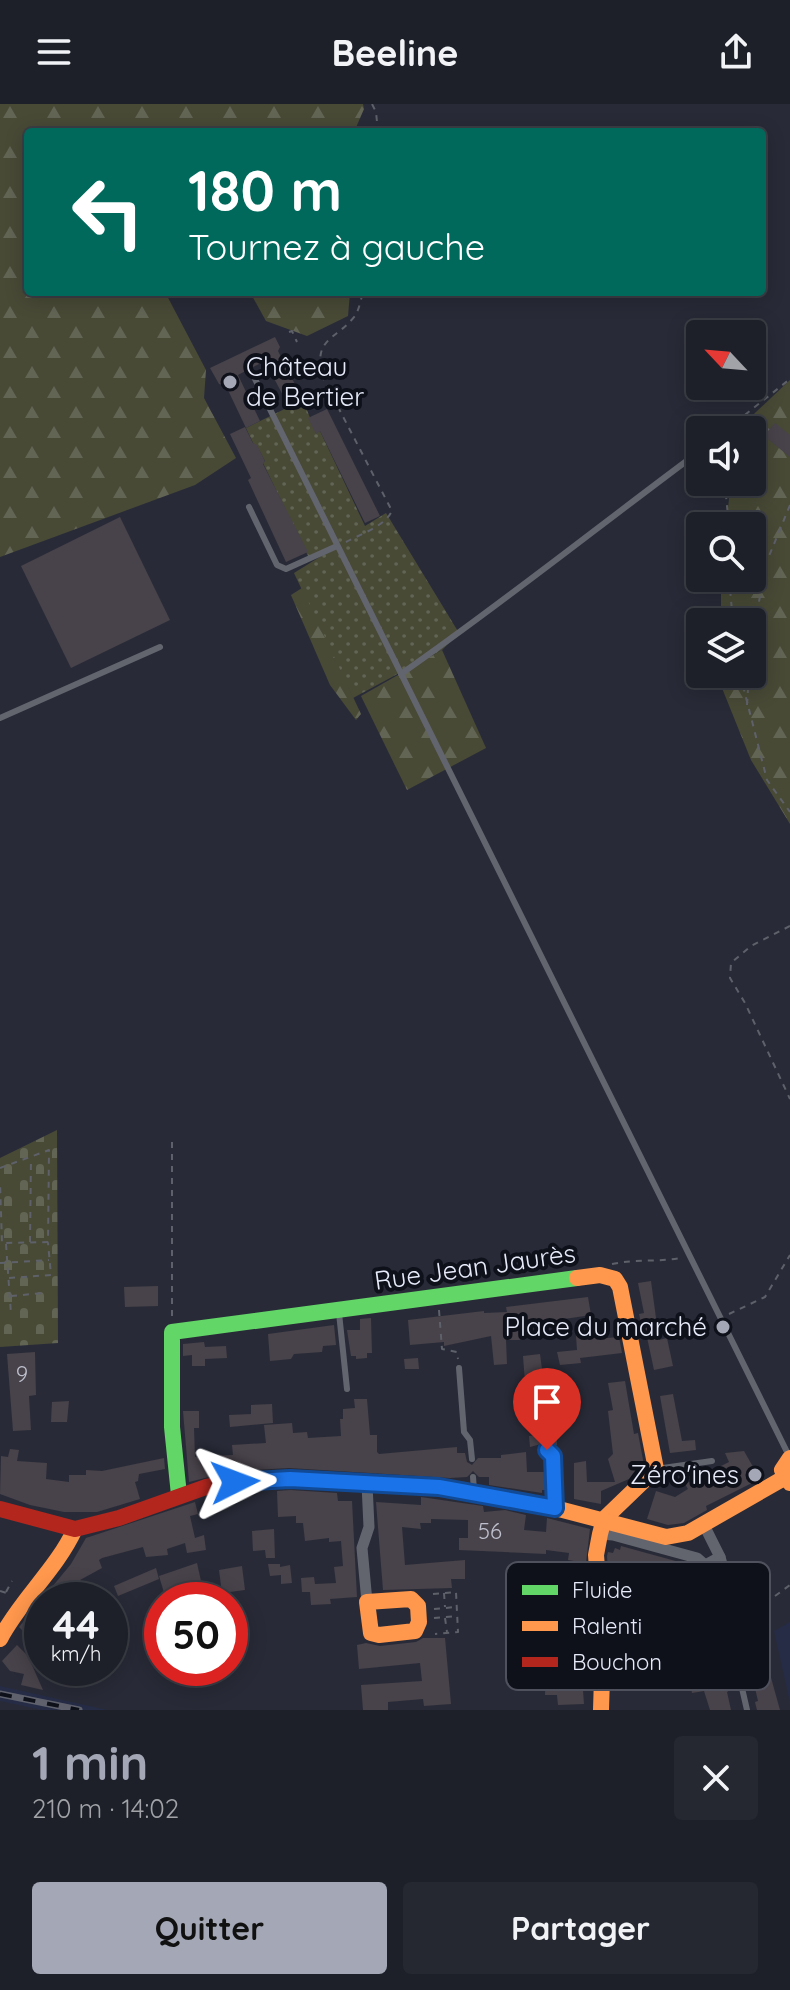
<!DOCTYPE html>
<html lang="fr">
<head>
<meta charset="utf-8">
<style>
	:root { --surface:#1e2029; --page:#262831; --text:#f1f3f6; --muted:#a1a3a8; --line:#3c3e46; --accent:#a4a7b5 }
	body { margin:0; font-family:Quicksand,sans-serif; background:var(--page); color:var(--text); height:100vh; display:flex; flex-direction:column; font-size:30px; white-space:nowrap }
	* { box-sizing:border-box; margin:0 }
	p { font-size:26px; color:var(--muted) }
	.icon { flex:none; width:44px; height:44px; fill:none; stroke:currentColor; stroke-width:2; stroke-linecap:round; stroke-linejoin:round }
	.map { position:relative; height:1606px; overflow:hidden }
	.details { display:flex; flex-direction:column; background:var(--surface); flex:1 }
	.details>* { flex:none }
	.top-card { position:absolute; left:24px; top:24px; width:742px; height:168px; border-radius:8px; box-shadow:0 4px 20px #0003,0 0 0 2px var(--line); background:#00695c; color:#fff; overflow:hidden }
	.needle { width:52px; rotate:296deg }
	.tools { position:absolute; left:686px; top:216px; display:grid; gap:16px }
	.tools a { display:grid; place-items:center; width:80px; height:80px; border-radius:8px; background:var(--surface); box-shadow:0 4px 20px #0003,0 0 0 2px var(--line); font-size:40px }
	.speed { position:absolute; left:24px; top:1478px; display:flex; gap:16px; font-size:40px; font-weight:700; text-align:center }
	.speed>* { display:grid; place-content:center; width:104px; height:104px; border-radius:50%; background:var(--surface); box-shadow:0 4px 20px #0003,0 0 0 2px var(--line); line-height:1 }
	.speed small { font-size:20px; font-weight:400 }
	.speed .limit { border:12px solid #d22; background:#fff; color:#111 }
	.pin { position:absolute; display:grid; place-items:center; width:68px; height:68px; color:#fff; margin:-82px -34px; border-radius:50% 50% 50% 0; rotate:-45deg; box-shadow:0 0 8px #0007 }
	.pin .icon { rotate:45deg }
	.me { position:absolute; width:88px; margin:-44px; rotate:87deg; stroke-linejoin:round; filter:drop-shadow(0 0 6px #0008) }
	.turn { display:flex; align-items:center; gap:28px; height:168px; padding:0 32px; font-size:36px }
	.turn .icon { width:104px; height:104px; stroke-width:2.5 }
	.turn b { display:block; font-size:56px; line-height:68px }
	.round { display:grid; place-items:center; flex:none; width:84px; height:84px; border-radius:8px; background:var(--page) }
	.head { display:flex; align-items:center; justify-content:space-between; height:136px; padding:0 32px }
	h1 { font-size:48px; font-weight:800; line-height:60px; color:var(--accent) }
	.primary-button { display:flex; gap:16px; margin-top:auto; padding:16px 32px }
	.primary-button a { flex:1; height:92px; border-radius:8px; background:var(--accent); color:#111; font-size:32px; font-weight:800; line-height:92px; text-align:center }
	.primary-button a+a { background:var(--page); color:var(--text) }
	header { display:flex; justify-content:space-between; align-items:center; height:104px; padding:0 32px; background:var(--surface); font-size:36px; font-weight:800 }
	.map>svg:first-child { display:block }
</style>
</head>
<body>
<header><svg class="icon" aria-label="menu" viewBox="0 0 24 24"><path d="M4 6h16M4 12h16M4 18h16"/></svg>Beeline<svg class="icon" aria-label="share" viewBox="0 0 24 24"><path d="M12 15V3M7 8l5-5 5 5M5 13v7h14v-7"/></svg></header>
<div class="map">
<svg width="790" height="1606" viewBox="0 0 790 1606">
	<defs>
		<pattern id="grass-dots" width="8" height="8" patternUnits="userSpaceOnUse" patternTransform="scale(2)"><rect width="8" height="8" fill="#484a36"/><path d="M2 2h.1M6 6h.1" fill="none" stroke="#626454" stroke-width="1.8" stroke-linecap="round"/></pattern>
		<pattern id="forest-firs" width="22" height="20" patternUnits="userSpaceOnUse" patternTransform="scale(2)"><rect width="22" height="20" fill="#484a36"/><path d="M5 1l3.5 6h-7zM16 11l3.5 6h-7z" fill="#626454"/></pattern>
		<pattern id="cemetery-stones" width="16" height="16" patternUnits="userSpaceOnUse" patternTransform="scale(2)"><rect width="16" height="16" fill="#484a36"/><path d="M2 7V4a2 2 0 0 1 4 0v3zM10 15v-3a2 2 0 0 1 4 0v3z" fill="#626454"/></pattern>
	</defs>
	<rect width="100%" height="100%" fill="#282b37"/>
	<!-- built -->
	<g fill="#262c46">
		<polygon points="790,1518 790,1599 774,1527"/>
		<polygon points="0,1582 107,1606 42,1606 0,1597"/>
	</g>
	<!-- grass -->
	<polygon fill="url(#grass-dots)" points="303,296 316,329 320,327 365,422 386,409 459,529 442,546 353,594 294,469 331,446 309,454 263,359 265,357 257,342 254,341 246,324"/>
	<!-- forest -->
	<g fill="url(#forest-firs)">
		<polygon points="0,0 363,0 364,5 354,28 28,28 28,188 165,188 206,266 204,294 236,354 195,381 0,453"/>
		<polygon points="250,188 350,188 348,212 307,232 266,217"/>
		<polygon points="790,276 790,720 751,656 720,579 720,570 752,570 752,518 721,518 721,474 752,474 752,422 726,422 729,395 725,378 752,378 752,326 737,326"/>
		<polygon points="302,484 361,610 356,616 330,581 291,491"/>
		<polygon points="442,546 486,644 407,686 361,592"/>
	</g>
	<!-- cemetery -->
	<polygon fill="url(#cemetery-stones)" points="57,1026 58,1239 0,1243 0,1054"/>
	<!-- building -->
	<g fill="#48424a" fill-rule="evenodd">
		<polygon points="275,233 280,243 278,247 303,296 289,303 265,257 251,264 238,271 260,317 246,324 226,282 219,280 210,264"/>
		<polygon points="327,305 380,412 365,419 320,327 316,330 308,314"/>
		<polygon points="775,319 790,331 790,353 764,332"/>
		<polygon points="245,323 253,339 257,341 265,357 263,360 308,448 286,458 248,376 251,374 230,330"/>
		<polygon points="120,413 170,516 71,564 21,462"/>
		<polygon points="651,1177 659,1236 667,1234 673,1262 654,1266 645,1224 642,1224 639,1210 644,1209 638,1179"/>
		<polygon points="158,1182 158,1202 125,1203 124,1183"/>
		<polygon points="588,1193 591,1211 518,1222 520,1236 506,1236 507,1260 494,1261 491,1232 444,1242 444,1238 410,1241 408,1216 484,1207 484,1209 507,1208 506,1203"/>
		<polygon points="371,1214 372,1249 367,1249 367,1254 356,1255 356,1252 351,1252 347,1226 360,1226 360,1215"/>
		<polygon points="334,1221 336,1241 323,1242 322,1248 294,1250 291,1255 270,1257 268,1230"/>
		<polygon points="607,1229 607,1234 619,1233 622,1249 580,1254 581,1259 560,1261 557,1248 577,1246 576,1232"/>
		<polygon points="204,1238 205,1243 226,1242 227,1254 205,1255 205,1262 192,1262 192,1251 183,1252 183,1240"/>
		<polygon points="35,1248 36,1291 29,1292 31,1326 13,1327 7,1250"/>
		<polygon points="540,1250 542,1265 538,1265 540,1285 551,1284 552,1301 527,1304 523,1252"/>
		<polygon points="418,1254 419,1265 405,1265 404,1255"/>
		<polygon points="625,1277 634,1330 638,1329 644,1361 635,1367 629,1375 601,1387 601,1400 574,1395 574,1359 586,1357 587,1378 615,1378 608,1355 613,1350 608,1307 613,1306 608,1279"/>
		<polygon points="673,1290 682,1337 695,1336 696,1346 670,1349 660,1292"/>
		<polygon points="354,1295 367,1295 370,1331 377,1331 377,1348 379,1350 457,1343 457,1349 465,1349 467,1358 472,1361 478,1354 501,1354 501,1351 526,1348 527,1368 548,1368 548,1386 542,1386 542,1389 489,1381 489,1373 479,1373 473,1367 467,1373 450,1374 289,1364 233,1367 189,1378 183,1307 199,1307 199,1324 194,1324 195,1353 209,1352 233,1351 232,1341 266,1339 264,1321 292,1319 293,1329 307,1328 308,1334 341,1332 340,1315 343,1315 343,1305 355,1304"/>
		<polygon points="69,1297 67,1318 51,1318 52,1298"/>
		<polygon points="272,1300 273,1319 230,1323 229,1311 251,1310 251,1301"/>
		<polygon points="557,1329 557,1341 541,1340 530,1343 529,1332"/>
		<polygon points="10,1345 19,1346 17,1357 47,1359 46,1375 69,1378 69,1371 86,1371 86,1366 102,1367 164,1354 165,1365 139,1370 138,1377 135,1378 140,1395 97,1408 64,1408 30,1401 0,1390 1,1352 8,1353"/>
		<polygon points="744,1347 760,1375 706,1402 707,1406 684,1419 668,1421 647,1415 656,1387 675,1393 688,1385 685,1380 729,1358 725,1349"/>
		<polygon points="290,1386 337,1389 338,1397 352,1397 357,1493 330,1495 331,1500 311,1501 310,1488 302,1488 301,1474 314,1473 315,1480 336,1479 334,1463 343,1462 341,1437 329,1438 329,1434 305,1437 303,1419 296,1419 296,1412 278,1413 277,1387"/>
		<polygon points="421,1393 483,1402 484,1408 505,1406 526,1411 524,1426 546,1428 547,1414 590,1425 586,1459 568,1456 569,1449 546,1446 546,1450 459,1446 459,1434 468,1434 468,1416 431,1415 431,1419 420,1419 421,1425 402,1423 405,1461 465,1456 465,1475 451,1475 452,1484 383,1486 376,1398 421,1401"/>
		<polygon points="195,1398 198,1410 190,1412 195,1434 204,1431 206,1446 187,1449 185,1439 167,1445 168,1451 146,1453 143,1443 102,1454 99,1456 102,1464 80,1476 82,1479 62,1496 42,1496 42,1516 25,1529 19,1523 71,1460 86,1434"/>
		<polygon points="274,1425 275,1454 266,1454 265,1446 253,1447 252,1427"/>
		<path d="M621,1442L690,1461L685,1481L675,1477L671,1493L668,1492L663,1517L635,1524L612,1518L617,1496L610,1494L607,1452L608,1448L613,1449L615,1444L620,1446ZM637,1466L666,1475L657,1501L650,1499L649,1505L628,1499Z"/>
		<polygon points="197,1459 203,1486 166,1495 159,1472"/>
		<polygon points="268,1460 280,1460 280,1463 290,1461 292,1479 281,1480 281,1471 270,1472"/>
		<polygon points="242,1462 245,1486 222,1489 219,1466"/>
		<polygon points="156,1464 159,1475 118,1492 114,1482"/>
		<polygon points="757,1520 770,1570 780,1606 757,1606 755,1598 758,1597 754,1580 751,1581 747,1570 750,1569 746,1545 743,1546 739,1531 744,1523"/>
		<polygon points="706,1523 711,1543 702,1545 707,1572 722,1569 724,1577 728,1576 730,1586 727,1588 731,1606 710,1606 704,1587 692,1589 684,1554 681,1554 680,1551 657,1557 662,1574 634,1579 633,1575 613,1578 614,1547"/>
		<polygon points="423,1534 445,1534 451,1600 424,1602 423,1595 388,1598 388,1606 363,1606 361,1581 422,1577 420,1559 359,1565 357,1541 366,1539 380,1542 416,1538"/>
		<polygon points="17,1541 28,1552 43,1586 21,1581 24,1570 10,1567 2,1557"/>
		<polygon points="546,1571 555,1571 555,1579 566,1578 568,1587 583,1586 584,1600 558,1601 557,1591 545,1591"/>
	</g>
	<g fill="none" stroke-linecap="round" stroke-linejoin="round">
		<!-- path -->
		<g stroke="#5e6169" stroke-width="2" stroke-dasharray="6 6" stroke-linecap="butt">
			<polyline points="372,0 376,8 378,28"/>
			<polyline points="289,228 292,227 297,238"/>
			<polyline points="747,310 769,326"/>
			<polyline points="726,326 790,275"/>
			<polyline points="721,378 726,392 729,422"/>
			<path d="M346,438C361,430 385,422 392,407L323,274C312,234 335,237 355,212C359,206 361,195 363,188"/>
			<polyline points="729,474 733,518"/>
			<polyline points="752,533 767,457 790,401"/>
			<polyline points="740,570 767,676 790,708"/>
			<polyline points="747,601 749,570"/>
			<polyline points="790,822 751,842 731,859 730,874 745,899 790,995"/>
			<polyline points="0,1064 49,1046 48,1138 2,1139 0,1078"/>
			<polyline points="30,1138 31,1054"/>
			<polyline points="6,1140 11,1210"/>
			<polyline points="0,1159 49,1156"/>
			<path d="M612,1160C636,1155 658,1158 681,1154"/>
			<polyline points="9,1174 51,1171 48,1139"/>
			<polyline points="11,1192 44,1189"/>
			<polyline points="439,1206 442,1245 457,1248 458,1255"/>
			<polyline points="729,1210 765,1193 790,1151"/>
			<polyline points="172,1212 172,1034"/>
			<polyline points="0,1487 10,1490"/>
			<polyline points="6,1488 12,1477"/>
			<polyline points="444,1489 445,1503"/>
			<polyline points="433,1490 456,1488 458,1528 435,1530"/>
			<polyline points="775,1492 790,1481"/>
			<polyline points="434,1505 456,1503"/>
			<polyline points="434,1514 457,1512"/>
			<polyline points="445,1514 447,1528"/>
		</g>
		<!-- lane -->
		<g stroke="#63656e" stroke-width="6">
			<polyline points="254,273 789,1352"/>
			<polyline points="249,403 277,461 286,465 337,442"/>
			<path d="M401,570C503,499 600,421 700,347"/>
			<polyline points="0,614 160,543"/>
			<polyline points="339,1209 347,1285"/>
			<polyline points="459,1264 464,1328 470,1336 472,1355"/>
			<polyline points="541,1346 551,1348 553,1352 555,1400"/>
			<polyline points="656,1365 712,1357"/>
			<polyline points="473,1373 474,1386"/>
			<polyline points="725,1510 747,1606"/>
		</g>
		<!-- street -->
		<g stroke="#63656e" stroke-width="11">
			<polyline points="600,1430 613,1431 697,1454 705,1461 720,1453 704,1421"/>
			<polyline points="720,1453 735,1508"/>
			<polyline points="367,1498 362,1444 369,1423 367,1380"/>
			<polyline points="603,1541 765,1499"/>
		</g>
		<!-- fast -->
		<polyline stroke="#63d668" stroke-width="16" points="179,1391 172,1323 172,1228 577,1174"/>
		<!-- slow -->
		<g stroke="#ff974d" stroke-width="16">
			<polyline points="577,1174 600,1171 615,1175 620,1183 656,1365 604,1415 600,1430 596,1451 603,1541 601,1606"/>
			<polyline points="790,1354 782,1366 790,1379"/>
			<polyline points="444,1384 555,1404 666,1433 688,1429 784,1374"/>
			<polygon points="411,1495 418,1502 419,1518 415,1527 379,1531 371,1529 367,1498"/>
			<path d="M0,1535C21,1495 56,1466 75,1425"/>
		</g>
		<!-- jam -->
		<polyline stroke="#b3261e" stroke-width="16" points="0,1405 75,1425 119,1414 206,1383 235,1378 290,1375 444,1384"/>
		<!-- rail casing -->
		<g stroke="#5f626d" stroke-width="7">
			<polyline id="rail" points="0,1590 79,1606"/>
		</g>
		<!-- rail -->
		<use href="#rail" stroke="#0e101a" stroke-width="4" stroke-dasharray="12" stroke-linecap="butt"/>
	</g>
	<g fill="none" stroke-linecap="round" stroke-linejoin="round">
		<!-- route casing -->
		<g stroke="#114b97" stroke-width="20">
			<polyline id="route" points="235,1378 290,1375 439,1383 555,1404 553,1352 547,1346"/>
		</g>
		<!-- route -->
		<use href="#route" stroke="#1a73e8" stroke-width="14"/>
	</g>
	<!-- markers -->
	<g fill="#a4a7b5" stroke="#0e101a" stroke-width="3">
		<circle cx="230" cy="278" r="8"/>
		<circle cx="723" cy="1223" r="8"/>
		<circle cx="755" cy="1371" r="8"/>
	</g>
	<g text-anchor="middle" stroke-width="8" stroke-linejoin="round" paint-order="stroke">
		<!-- number labels -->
		<g font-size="22" fill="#bec0cd">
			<text x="22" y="1278">9</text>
			<text x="490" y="1435">56</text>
		</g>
		<!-- poi labels -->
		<g font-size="26" fill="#e6eaf9" stroke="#0e101a" text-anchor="end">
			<text x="246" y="272" text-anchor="start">Château<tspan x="246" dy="30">de Bertier</tspan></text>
			<text x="707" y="1232">Place du marché</text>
			<text x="739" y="1380">Zéro'ines</text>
		</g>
		<!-- street labels -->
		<g font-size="26" fill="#e6eaf9" stroke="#0e101a">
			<text transform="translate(475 1163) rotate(-8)" y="9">Rue Jean Jaurès</text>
		</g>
	</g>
	<!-- legend -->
	<rect x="506" y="1458" width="264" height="128" rx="12" fill="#0e101a" stroke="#4f515d" stroke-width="2"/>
	<rect x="522" y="1481" width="36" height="10" fill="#63d668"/>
	<rect x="522" y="1517" width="36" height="10" fill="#ff974d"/>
	<rect x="522" y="1553" width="36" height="10" fill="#b3261e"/>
	<g font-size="22" fill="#e6eaf9">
		<text x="572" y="1494">Fluide</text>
		<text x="572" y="1530">Ralenti</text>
		<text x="572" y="1566">Bouchon</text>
	</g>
</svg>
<div class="tools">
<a><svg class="needle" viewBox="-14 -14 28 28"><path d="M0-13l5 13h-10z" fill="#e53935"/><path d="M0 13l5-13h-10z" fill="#a1a3a8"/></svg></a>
<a><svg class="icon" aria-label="sound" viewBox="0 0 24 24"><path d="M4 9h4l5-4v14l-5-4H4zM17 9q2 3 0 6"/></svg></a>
<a><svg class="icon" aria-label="search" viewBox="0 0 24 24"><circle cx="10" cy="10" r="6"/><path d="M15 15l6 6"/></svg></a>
<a><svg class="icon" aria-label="layers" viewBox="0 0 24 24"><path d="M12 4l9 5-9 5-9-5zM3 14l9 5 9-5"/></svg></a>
</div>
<div class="speed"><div>44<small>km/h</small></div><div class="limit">50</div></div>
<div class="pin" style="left:547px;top:1346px;background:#d93025"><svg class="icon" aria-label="arrive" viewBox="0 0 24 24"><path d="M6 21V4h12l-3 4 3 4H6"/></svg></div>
<svg class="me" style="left:235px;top:1378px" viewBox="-20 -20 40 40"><path d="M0-17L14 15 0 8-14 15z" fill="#1a73e8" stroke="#fff" stroke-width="4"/></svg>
<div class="top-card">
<div class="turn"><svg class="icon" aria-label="left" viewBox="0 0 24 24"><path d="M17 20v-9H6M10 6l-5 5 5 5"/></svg><div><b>180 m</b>Tournez à gauche</div></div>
</div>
</div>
<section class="details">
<div class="head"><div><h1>1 min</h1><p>210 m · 14:02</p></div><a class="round"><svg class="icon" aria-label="close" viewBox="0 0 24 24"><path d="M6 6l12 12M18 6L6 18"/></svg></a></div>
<div class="primary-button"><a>Quitter</a><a>Partager</a></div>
</section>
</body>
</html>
